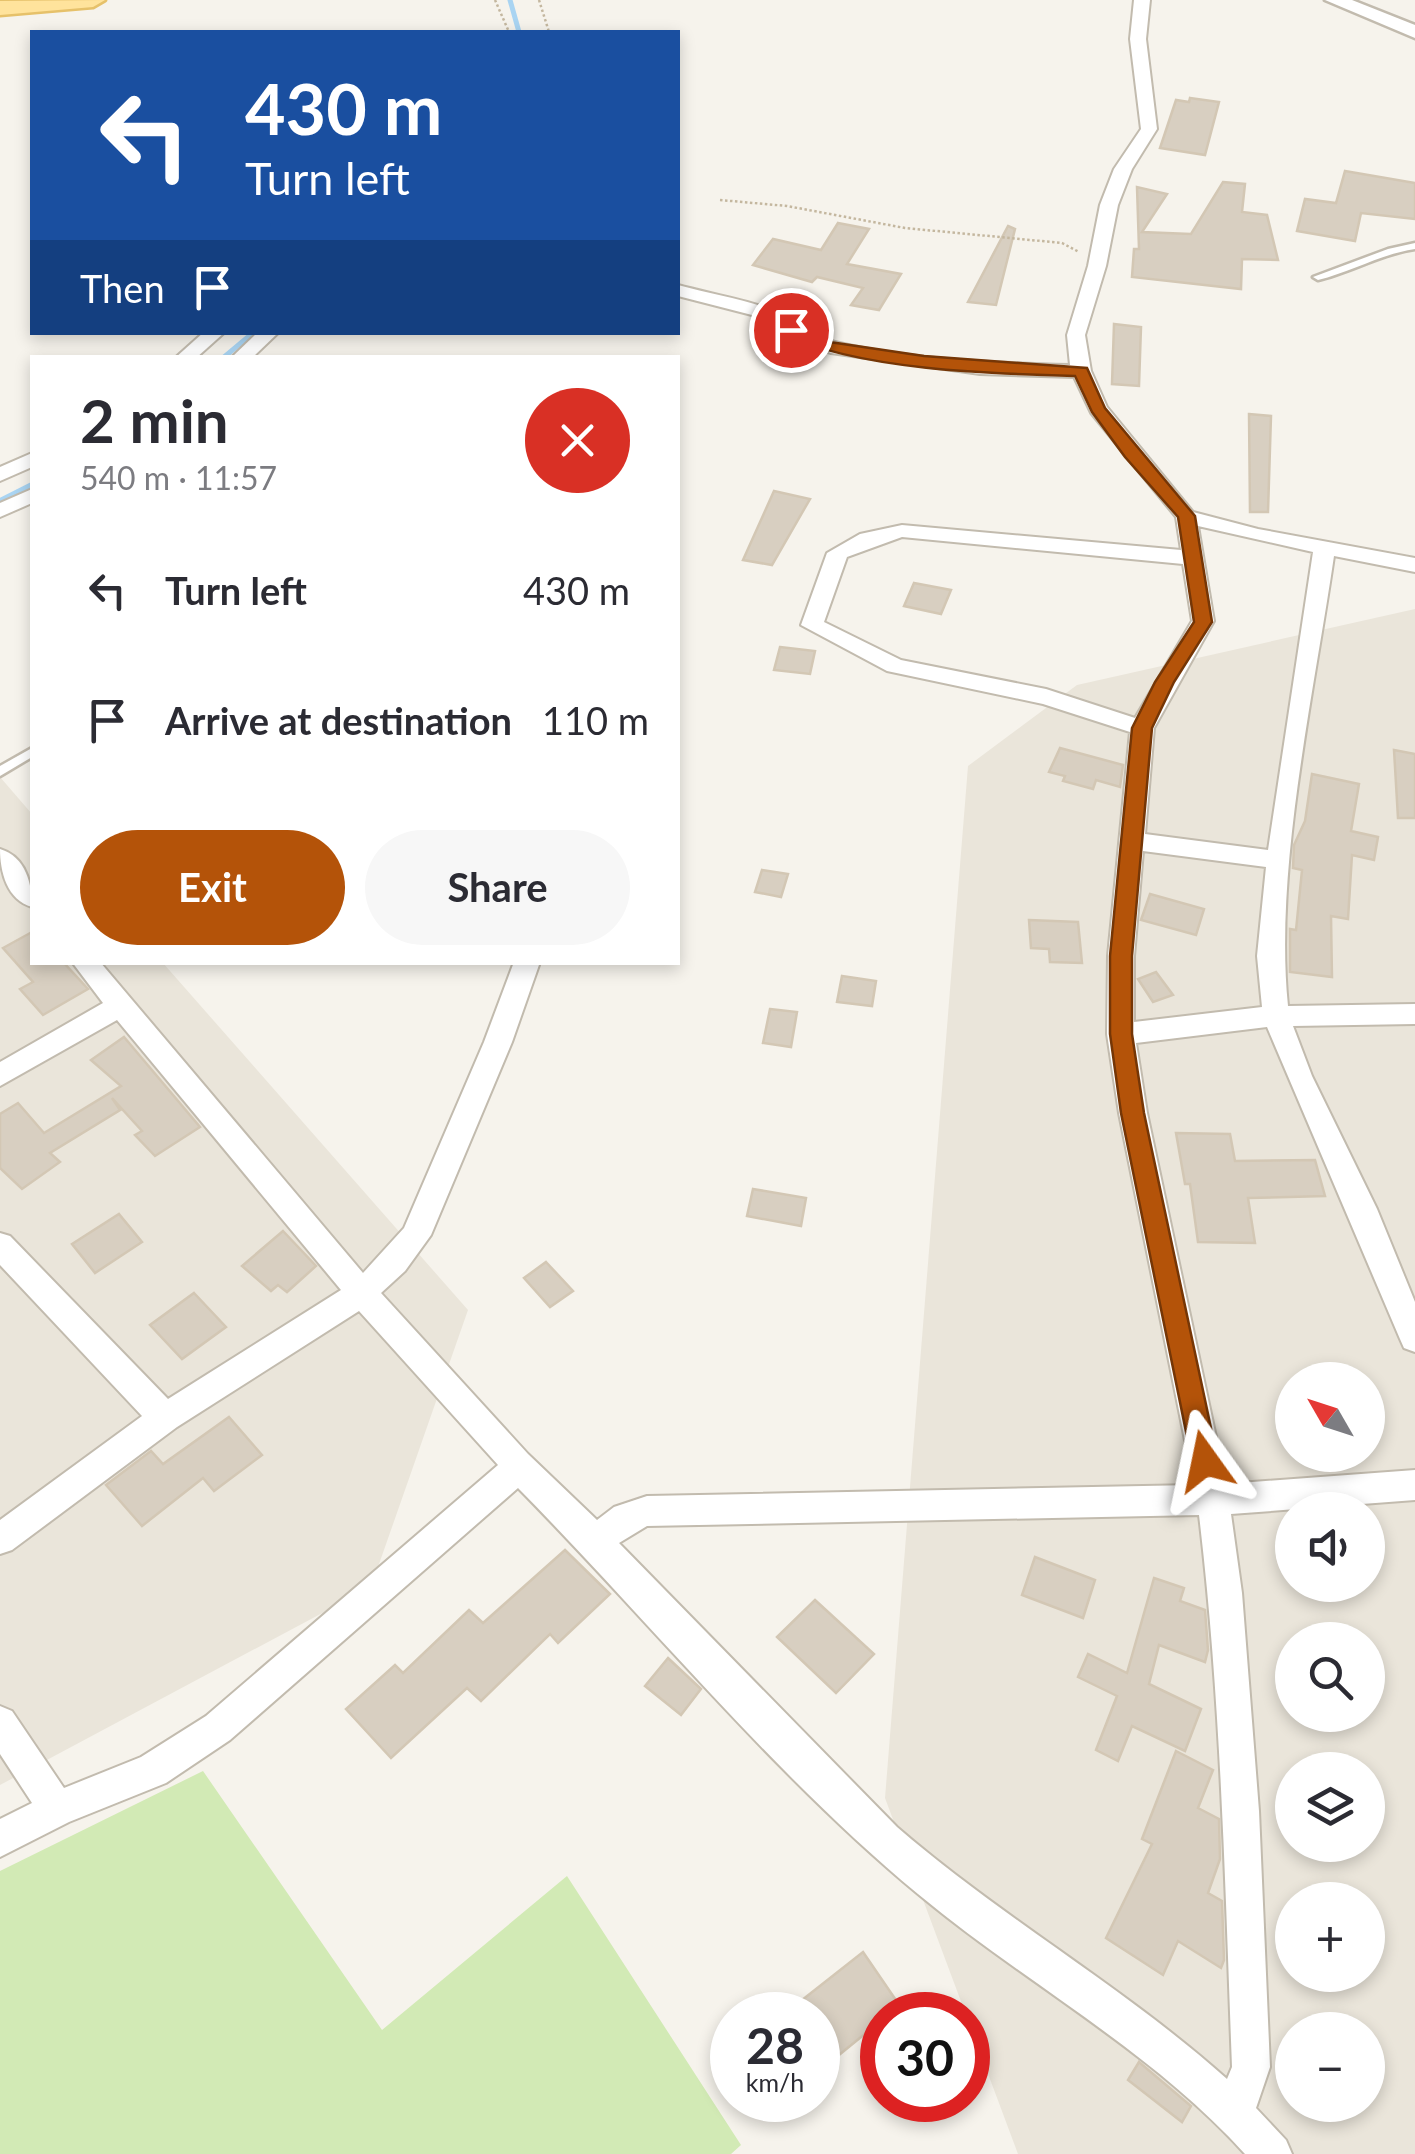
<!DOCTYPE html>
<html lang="en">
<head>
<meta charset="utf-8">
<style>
	:root { --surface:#fff; --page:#f7f7f7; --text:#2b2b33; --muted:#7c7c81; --accent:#b45309 }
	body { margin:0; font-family:Lato,sans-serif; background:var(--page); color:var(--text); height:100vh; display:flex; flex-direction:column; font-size:38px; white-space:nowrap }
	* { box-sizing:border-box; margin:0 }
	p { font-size:32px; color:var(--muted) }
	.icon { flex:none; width:55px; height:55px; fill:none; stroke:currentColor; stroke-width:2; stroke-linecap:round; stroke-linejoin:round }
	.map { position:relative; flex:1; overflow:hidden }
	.drawer { position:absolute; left:30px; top:355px; width:650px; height:610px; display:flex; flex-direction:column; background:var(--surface); border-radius:0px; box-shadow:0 5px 15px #0003 }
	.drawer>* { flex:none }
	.banner { position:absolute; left:30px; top:30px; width:650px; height:305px; border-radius:0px; box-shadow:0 5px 15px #0003; background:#1a4fa0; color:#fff; overflow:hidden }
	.needle { width:65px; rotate:309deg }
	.buttons { position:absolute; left:1275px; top:1362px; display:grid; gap:20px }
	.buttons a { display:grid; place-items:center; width:110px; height:110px; border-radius:50%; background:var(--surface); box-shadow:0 5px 15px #0003; font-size:50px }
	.speed { position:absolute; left:710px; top:1992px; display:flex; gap:20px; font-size:50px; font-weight:700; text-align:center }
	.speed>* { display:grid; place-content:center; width:130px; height:130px; border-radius:50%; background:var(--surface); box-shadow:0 5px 15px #0003; line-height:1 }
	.speed small { font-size:25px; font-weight:400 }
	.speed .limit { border:15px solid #d22; background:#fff; color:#111 }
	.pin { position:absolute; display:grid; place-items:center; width:85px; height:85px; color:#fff; margin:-42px; border:5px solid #fff; border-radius:50%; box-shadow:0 2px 10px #0007 }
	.me { position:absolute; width:110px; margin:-55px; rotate:348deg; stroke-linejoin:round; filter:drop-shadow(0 0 8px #0008) }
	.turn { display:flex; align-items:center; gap:35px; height:210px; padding:0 50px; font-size:45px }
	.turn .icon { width:130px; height:130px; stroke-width:2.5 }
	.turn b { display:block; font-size:70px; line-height:85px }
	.then { display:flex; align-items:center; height:95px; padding:0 50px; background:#0003; gap:20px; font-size:38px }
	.round { display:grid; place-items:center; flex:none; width:105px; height:105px; border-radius:52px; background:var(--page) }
	.headline { display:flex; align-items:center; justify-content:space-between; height:170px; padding:0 50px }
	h1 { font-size:60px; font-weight:700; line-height:75px }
	.button { display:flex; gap:20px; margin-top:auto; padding:20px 50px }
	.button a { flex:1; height:115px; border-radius:60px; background:var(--accent); color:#fff; font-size:40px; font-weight:700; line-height:115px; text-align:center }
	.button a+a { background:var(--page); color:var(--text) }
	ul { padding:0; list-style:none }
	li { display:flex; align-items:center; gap:30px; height:130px; padding:0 50px }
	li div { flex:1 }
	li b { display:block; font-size:38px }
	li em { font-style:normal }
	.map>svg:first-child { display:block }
</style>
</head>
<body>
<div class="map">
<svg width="1415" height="2154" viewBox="0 0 1415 2154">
	<rect width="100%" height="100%" fill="#f6f3ec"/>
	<!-- residential -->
	<g fill="#eae5da" fill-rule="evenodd">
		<path d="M1415,609V2154H1018L885,1798L968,766L1077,685ZM1292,1380H1368V1455H1292ZM1292,1510H1368V1585H1292ZM1292,1640H1368V1715H1292ZM1292,1770H1368V1845H1292ZM1292,1900H1368V1975H1292ZM1292,2030H1368V2105H1292Z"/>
		<polygon points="0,777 32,814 32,962 163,963 468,1310 371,1587 0,1785"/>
	</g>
	<!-- green -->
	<polygon fill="#d2eab5" points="203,1771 382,2030 567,1876 741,2145 731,2154 0,2154 0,1871"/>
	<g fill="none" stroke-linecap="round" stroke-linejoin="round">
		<!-- stream-far1 -->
		<g stroke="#a9d4f2" stroke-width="5">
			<polyline points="510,0 519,32"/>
			<polyline points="223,358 254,332"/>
		</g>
		<!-- stream -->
		<polyline stroke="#a9d4f2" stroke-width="6" points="0,501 32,485"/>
	</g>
	<!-- building -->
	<g fill="#d8cfc1" stroke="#d3c7b4" stroke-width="2.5">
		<polygon points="1190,98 1219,102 1205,155 1160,148 1176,100 1189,102"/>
		<polygon points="1345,171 1415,183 1415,219 1361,213 1355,241 1297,231 1305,199 1336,203"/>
		<polygon points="1223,182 1245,184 1242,212 1267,215 1278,260 1242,259 1241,289 1132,277 1134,249 1139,249 1137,187 1167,194 1142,232 1191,234"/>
		<polygon points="838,223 869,229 847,264 901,274 879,310 851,305 863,288 817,277 812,282 753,265 773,239 821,250"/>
		<polygon points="1008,226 1015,229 996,305 968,302"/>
		<polygon points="1114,324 1141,327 1139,386 1112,384"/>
		<polygon points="1249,414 1271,416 1268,512 1250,512"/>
		<polygon points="774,491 810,499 772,565 743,560"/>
		<polygon points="914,583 951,590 941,614 904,606"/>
		<polygon points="780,647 815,651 810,674 774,670"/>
		<polygon points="1060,748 1123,765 1120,787 1096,780 1093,789 1063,781 1065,776 1049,772"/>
		<polygon points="1394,750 1415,754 1415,818 1398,818"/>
		<polygon points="1312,774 1359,784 1351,831 1378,837 1374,860 1352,855 1348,919 1331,916 1332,977 1290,972 1290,929 1296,930 1302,870 1293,868 1294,845 1305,821"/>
		<polygon points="762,870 788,874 781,897 755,892"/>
		<polygon points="1150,894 1204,909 1196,935 1141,920"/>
		<polygon points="1029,920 1078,922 1082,963 1050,962 1049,949 1031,948"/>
		<polygon points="32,932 32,962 63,962 88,989 43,1015 20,989 33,982 3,948"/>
		<polygon points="1156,972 1173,995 1153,1002 1138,979"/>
		<polygon points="842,976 876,981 872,1006 837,1002"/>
		<polygon points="770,1009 797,1012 791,1047 763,1043"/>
		<polygon points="124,1037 200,1127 155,1156 135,1135 142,1131 112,1098 120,1110 50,1153 60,1162 22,1189 0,1168 0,1114 18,1103 44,1133 121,1086 91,1060"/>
		<polygon points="1176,1133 1230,1134 1235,1161 1315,1160 1325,1196 1248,1198 1255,1243 1198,1242 1190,1184 1185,1184"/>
		<polygon points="753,1189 806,1198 801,1226 747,1216"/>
		<polygon points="119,1214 142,1242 95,1273 72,1244"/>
		<polygon points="283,1231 316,1266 287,1292 278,1285 271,1291 242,1266"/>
		<polygon points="546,1262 573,1291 550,1307 524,1278"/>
		<polygon points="194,1293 226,1327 182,1359 150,1325"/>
		<polygon points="229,1417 262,1455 214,1491 203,1478 142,1526 106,1485 151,1451 163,1464"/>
		<polygon points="565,1550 610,1594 558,1643 550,1634 481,1701 467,1688 391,1758 346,1709 395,1665 403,1673 469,1610 483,1623"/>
		<polygon points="1035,1557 1095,1580 1083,1618 1022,1595"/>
		<polygon points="1154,1578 1184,1588 1180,1601 1205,1610 1208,1650 1205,1662 1159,1645 1149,1684 1201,1709 1185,1751 1132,1726 1118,1761 1096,1750 1117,1696 1078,1677 1088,1654 1127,1673"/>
		<polygon points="815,1600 874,1654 836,1693 777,1637"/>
		<polygon points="668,1658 701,1689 681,1715 645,1686"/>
		<polygon points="1176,1751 1213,1770 1198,1808 1219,1819 1220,1859 1208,1893 1222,1901 1224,1960 1221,1968 1178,1941 1163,1975 1106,1938 1152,1844 1142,1839"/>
		<polygon points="863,1952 900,2006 889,2015 882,2015 882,2020 818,2072 818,2015 783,2015"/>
		<polygon points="1139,2062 1191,2106 1182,2122 1128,2080"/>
	</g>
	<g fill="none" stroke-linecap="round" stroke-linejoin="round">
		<!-- service casing -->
		<g stroke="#c2bbae" stroke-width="5">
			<g id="service">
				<path d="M1415,243V249C1381,254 1351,272 1318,280L1313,277L1388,249Z"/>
				<polygon points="32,748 32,757 0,776 0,766"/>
			</g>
		</g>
		<!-- minor casing -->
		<g stroke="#c2bbae" stroke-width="4">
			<g id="minor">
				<path d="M1134,0H1150L1146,39L1157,129L1132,169L1118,205L1106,266L1085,335L1091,371L1107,407L1193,512L1258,529L1415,558V572L1334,556C1314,694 1274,869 1288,1006L1415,1004V1024L1293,1026L1312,1076L1377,1209L1415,1302V1352L1404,1348L1400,1339L1267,1027L1136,1043L1147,1113L1226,1484L1415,1470V1500L1231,1514L1242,1593L1259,1811L1270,2067L1256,2108L1286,2140L1292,2154H1245C1150,2049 1026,1984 918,1894C775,1776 649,1621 518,1488L230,1740L166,1783L69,1822L0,1857V1819L32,1803L0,1754V1706L12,1711L64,1788L141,1757L206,1716L498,1465L359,1311L177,1427L12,1550L0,1554V1520L142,1416L0,1265V1233L10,1236L168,1399L341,1290L117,1020L0,1086V1062L103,1003L72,962H100L363,1273L404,1228L484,1042L514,962H540L512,1042L431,1235L405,1271L381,1293L528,1454L597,1520L614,1507L647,1496L1194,1485L1119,1113L1107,1034L1108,956L1130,732L1043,704L887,671L801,625L827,553L860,534L902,525L1181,550L1176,517L1091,413L1074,377L980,374L831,353L792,340L773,324L752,315L678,296V285C707,293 739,298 767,308C792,317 808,336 835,342C911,360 993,363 1070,365L1067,335L1088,266L1100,205L1114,169L1141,129L1130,39ZM1198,526L1313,552L1268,850L1145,834L1154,728L1214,621ZM902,537L1183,564L1192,621L1135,718L1046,689L901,660L824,622L847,557ZM1143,851L1266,867L1257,956L1262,1007L1134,1022V956ZM1199,1515C1221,1698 1225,1883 1232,2067L1227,2079C1124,1987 1002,1918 897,1827L619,1543L647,1526Z"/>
				<polygon points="204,332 225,332 196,358 175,358"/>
				<polygon points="258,332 279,332 252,358 231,358"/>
				<polygon points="32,453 32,467 0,481 0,467"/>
				<polygon points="32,489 32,503 0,517 0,503"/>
				<path d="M0,849C26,857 32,884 32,907C7,900 0,872 0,849Z"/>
			</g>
		</g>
		<!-- tertiary casing -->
		<g stroke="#c2bbae" stroke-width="5">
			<polygon id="tertiary" points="1325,0 1352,0 1415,25 1415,38"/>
		</g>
		<!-- primary casing -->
		<g stroke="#e6c16a" stroke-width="5">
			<polygon id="primary" points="105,0 93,7 0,15 0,1"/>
		</g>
		<!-- path -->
		<g stroke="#c4b79f" stroke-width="2.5" stroke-dasharray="2.5 2.5" stroke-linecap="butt">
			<polyline points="495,0 509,32"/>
			<polyline points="539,0 549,32"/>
			<polyline points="720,200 787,206 905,228 1062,243 1079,252"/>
		</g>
		<!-- service -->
		<use href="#service" fill="#fff" fill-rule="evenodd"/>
		<!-- minor -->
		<use href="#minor" fill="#fff" fill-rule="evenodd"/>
		<!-- tertiary -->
		<use href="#tertiary" fill="#fff" fill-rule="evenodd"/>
		<!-- primary -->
		<use href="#primary" fill="#ffe39c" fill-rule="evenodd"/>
	</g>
	<!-- route -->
	<path fill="#b45309" stroke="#753606" stroke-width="2.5" d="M791,326L823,341L924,356L1087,368L1105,408L1195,516L1212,622L1174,682L1152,728L1132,956V1034L1144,1113L1218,1461L1214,1470L1205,1473L1196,1470L1192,1461L1121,1113L1110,1034V956L1132,728L1155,682L1194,622L1178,517L1125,457L1092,412L1075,376C994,374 856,370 785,334L783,330Z"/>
</svg>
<div class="buttons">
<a><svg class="needle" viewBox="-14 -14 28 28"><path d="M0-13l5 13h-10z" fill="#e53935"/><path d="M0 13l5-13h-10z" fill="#7c7c81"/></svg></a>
<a><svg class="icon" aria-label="sound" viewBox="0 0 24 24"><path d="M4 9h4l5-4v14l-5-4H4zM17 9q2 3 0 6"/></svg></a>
<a><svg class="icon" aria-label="search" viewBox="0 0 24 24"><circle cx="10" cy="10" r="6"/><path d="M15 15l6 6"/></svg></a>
<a><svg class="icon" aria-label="layers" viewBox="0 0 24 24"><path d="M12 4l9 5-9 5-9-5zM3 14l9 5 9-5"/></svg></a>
<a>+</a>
<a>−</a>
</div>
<div class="speed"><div>28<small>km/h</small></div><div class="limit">30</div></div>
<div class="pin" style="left:791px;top:330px;background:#d93025"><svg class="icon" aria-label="arrive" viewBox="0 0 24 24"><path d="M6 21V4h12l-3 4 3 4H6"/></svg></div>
<svg class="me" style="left:1205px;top:1461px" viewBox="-20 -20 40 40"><path d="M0-17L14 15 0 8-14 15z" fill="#b45309" stroke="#fff" stroke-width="4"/></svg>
<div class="banner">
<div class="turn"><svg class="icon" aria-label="left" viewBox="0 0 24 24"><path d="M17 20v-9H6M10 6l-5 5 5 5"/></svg><div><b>430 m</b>Turn left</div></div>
<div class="then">Then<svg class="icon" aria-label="arrive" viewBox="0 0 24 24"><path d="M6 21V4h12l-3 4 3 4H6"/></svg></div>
</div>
<section class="drawer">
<div class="headline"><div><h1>2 min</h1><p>540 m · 11:57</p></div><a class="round" style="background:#d93025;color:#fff"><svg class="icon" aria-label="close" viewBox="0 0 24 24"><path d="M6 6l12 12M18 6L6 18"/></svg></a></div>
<ul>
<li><svg class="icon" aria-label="left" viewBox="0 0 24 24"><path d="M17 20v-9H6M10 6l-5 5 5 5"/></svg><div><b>Turn left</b></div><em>430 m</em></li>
<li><svg class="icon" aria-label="arrive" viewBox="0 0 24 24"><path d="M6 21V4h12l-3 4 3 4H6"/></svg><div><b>Arrive at destination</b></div><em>110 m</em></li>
</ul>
<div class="button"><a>Exit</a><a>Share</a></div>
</section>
</div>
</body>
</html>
